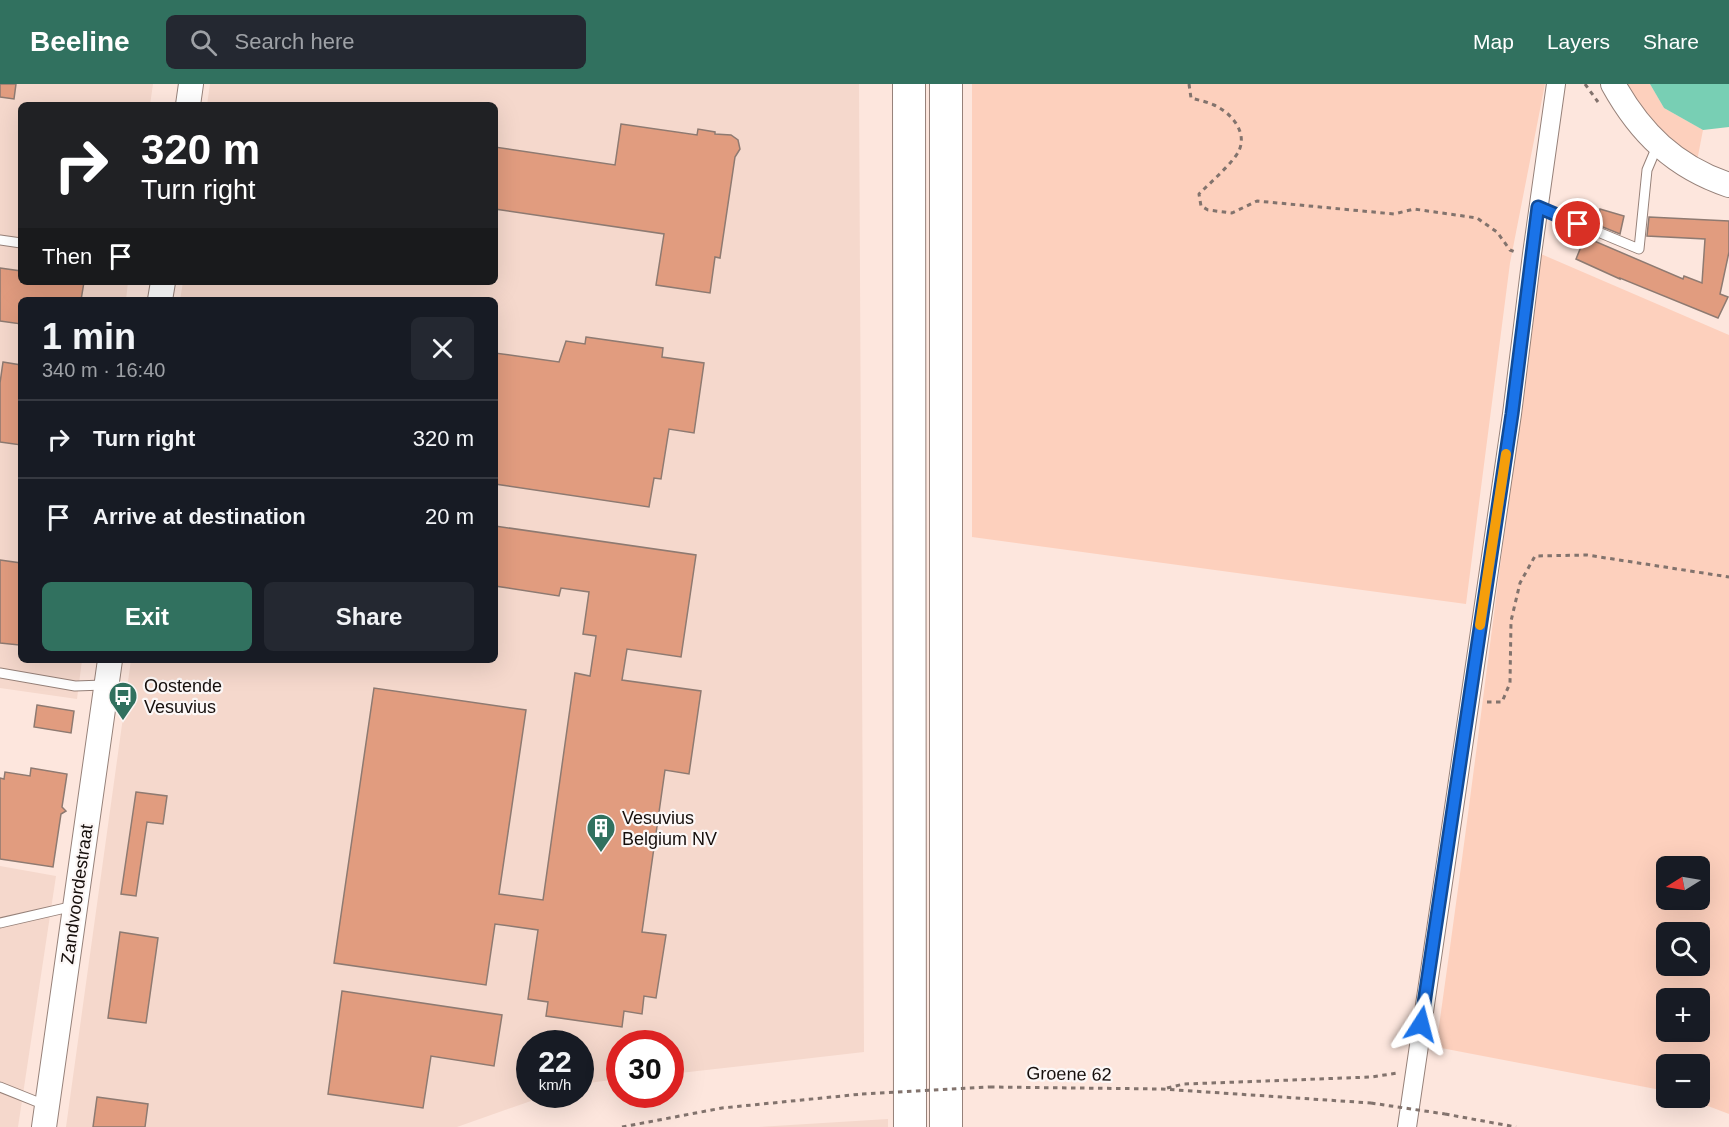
<!DOCTYPE html>
<html lang="en">
<head>
<meta charset="utf-8">
<style>
	:root { --surface:#171b24; --page:#242831; --text:#f1f3f6; --muted:#9ea1a6; --line:#363941; --accent:#31715f }
	body { margin:0; font-family:Arial,sans-serif; background:var(--page); color:var(--text); height:100vh; display:flex; flex-direction:column; font-size:22px; white-space:nowrap }
	* { box-sizing:border-box; margin:0 }
	p { font-size:20px; color:var(--muted) }
	.icon { flex:none; width:33px; height:33px; fill:none; stroke:currentColor; stroke-width:2; stroke-linecap:round; stroke-linejoin:round }
	.map { position:relative; flex:1; overflow:hidden }
	.panel { position:absolute; left:18px; top:213px; width:480px; height:366px; display:flex; flex-direction:column; background:var(--surface); border-radius:9px; box-shadow:0 6px 24px #0002 }
	.panel>* { flex:none }
	.guide { position:absolute; left:18px; top:18px; width:480px; height:183px; border-radius:9px; box-shadow:0 6px 24px #0002; background:#202124; color:#fff; overflow:hidden }
	.needle { width:39px; rotate:259deg }
	.fabs { position:absolute; left:1656px; top:772px; display:grid; gap:12px }
	.fabs a { display:grid; place-items:center; width:54px; height:54px; border-radius:9px; background:var(--surface); box-shadow:0 6px 24px #0002; font-size:30px }
	.speed { position:absolute; left:516px; top:946px; display:flex; gap:12px; font-size:30px; font-weight:700; text-align:center }
	.speed>* { display:grid; place-content:center; width:78px; height:78px; border-radius:50%; background:var(--surface); box-shadow:0 6px 24px #0002; line-height:1 }
	.speed small { font-size:15px; font-weight:400 }
	.speed .limit { border:9px solid #d22; background:#fff; color:#111 }
	.pin { position:absolute; display:grid; place-items:center; width:51px; height:51px; color:#fff; margin:-26px; border:3px solid #fff; border-radius:50%; box-shadow:0 2px 6px #0007 }
	.me { position:absolute; width:66px; margin:-33px; rotate:9deg; stroke-linejoin:round; filter:drop-shadow(0 0 4px #0008) }
	.turn { display:flex; align-items:center; gap:21px; height:126px; padding:0 24px; font-size:27px }
	.turn .icon { width:78px; height:78px; stroke-width:2.5 }
	.turn b { display:block; font-size:42px; line-height:51px }
	.then { display:flex; align-items:center; height:57px; padding:0 24px; background:#0003; gap:12px; font-size:22px }
	.round { display:grid; place-items:center; flex:none; width:63px; height:63px; border-radius:9px; background:var(--page) }
	.headline { display:flex; align-items:center; justify-content:space-between; height:102px; padding:0 24px }
	h1 { font-size:36px; font-weight:700; line-height:45px }
	.primary-button { display:flex; gap:12px; margin-top:auto; padding:12px 24px }
	.primary-button a { flex:1; height:69px; border-radius:9px; background:var(--accent); color:#fff; font-size:24px; font-weight:700; line-height:69px; text-align:center }
	.primary-button a+a { background:var(--page); color:var(--text) }
	ul { padding:0; list-style:none }
	li { display:flex; align-items:center; gap:18px; height:78px; padding:0 24px; border-top:2px solid var(--line) }
	li div { flex:1 }
	li b { display:block; font-size:22px }
	li em { font-style:normal }
	header { display:flex; align-items:center; gap:36px; box-sizing:border-box; height:84px; padding:0 30px; background:var(--accent); color:#fff }
	header strong { font-size:28px }
	nav { display:flex; gap:33px; margin-inline-start:auto; font-size:21px }
	.search { width:420px; height:54px; background:var(--page); display:flex; align-items:center; gap:15px; box-sizing:border-box; padding:0 21px; border-radius:9px; color:var(--muted); font-size:22px }
	.map>svg:first-child { display:block }
</style>
</head>
<body>
<header>
<strong>Beeline</strong>
<div class="search"><svg class="icon" aria-label="search" viewBox="0 0 24 24"><circle cx="10" cy="10" r="6"/><path d="M15 15l6 6"/></svg>Search here</div>
<nav><a>Map</a><a>Layers</a><a>Share</a></nav>
</header>
<div class="map">
<svg width="1729" height="1043" viewBox="0 0 1729 1043">
	<rect width="100%" height="100%" fill="#fde6dd"/>
	<!-- built -->
	<g fill="#f5d8cc">
		<polygon points="0,0 153,0 150,21 21,21 21,198 128,198 126,216 21,216 21,576 82,576 77,615 0,604"/>
		<polygon points="210,0 859,0 864,968 671,990 670,960 620,960 619,995 581,1000 580,960 530,960 530,1011 548,1011 457,1043 66,1043 131,576 495,576 495,216 180,216 183,198 495,198 495,21 207,21"/>
		<polygon points="0,782 56,792 18,1043 0,1043"/>
		<polygon points="888,1035 888,1043 758,1043"/>
	</g>
	<!-- green -->
	<g fill="#fdd0bd" fill-rule="evenodd">
		<polygon points="972,0 1545,0 1510,179 1466,520 972,453"/>
		<polygon points="1623,0 1650,0 1664,24 1703,46 1697,77 1656,44"/>
		<path d="M1541,170L1729,251V1030L1687,1014H1700V981H1666V1007L1436,963C1474,699 1505,434 1541,170ZM1666,783H1700V816H1666ZM1666,849H1700V882H1666ZM1666,915H1700V948H1666Z"/>
	</g>
	<!-- water -->
	<polygon fill="#78cfb4" points="1650,0 1729,0 1729,43 1703,46 1664,24"/>
	<!-- building -->
	<g fill="#e19c7f" stroke="#8e7a71" stroke-width="1.5">
		<polygon points="0,0 16,0 14,15 0,13"/>
		<polygon points="621,40 697,51 698,45 715,48 715,50 731,51 738,56 740,65 735,73 720,174 715,173 710,209 656,201 664,150 495,125 495,63 615,81"/>
		<polygon points="1600,125 1624,132 1620,150 1588,137 1592,128 1599,131"/>
		<polygon points="1649,133 1729,137 1729,168 1720,210 1728,213 1718,234 1620,194 1620,195 1576,175 1585,153 1683,195 1684,192 1702,199 1705,155 1647,152"/>
		<polygon points="0,184 21,187 21,198 84,198 81,216 21,216 21,240 0,237"/>
		<polygon points="586,253 663,264 662,273 704,279 694,349 669,345 661,395 654,394 649,423 495,400 495,269 559,278 566,257 585,260"/>
		<polygon points="3,278 21,281 21,361 0,358 0,299"/>
		<polygon points="495,442 696,471 681,573 627,565 622,596 701,607 689,690 665,686 642,848 666,851 656,914 644,912 642,930 624,927 622,943 546,932 548,918 528,915 538,846 495,840 486,901 334,879 374,604 526,626 499,810 543,816 575,589 590,592 596,552 583,550 589,508 561,504 559,512 495,502"/>
		<polygon points="0,476 21,479 21,537 19,561 0,559"/>
		<polygon points="37,621 74,627 71,649 34,643"/>
		<polygon points="31,684 67,690 62,723 66,727 61,730 53,783 0,775 0,694 4,695 5,688 30,692"/>
		<polygon points="136,708 167,712 163,740 147,738 136,812 121,810"/>
		<polygon points="120,848 158,854 146,939 108,934"/>
		<polygon points="342,907 502,931 494,982 431,972 423,1024 328,1010"/>
		<polygon points="97,1013 148,1020 145,1043 93,1043"/>
	</g>
	<g fill="none" stroke-linecap="round" stroke-linejoin="round">
		<!-- lane casing -->
		<g stroke="#968179" stroke-width="11">
			<g id="lane">
				<polyline points="1538,123 1639,165 1647,86 1658,60"/>
				<polyline points="0,156 21,159"/>
				<polyline points="0,589 75,602 104,601"/>
				<polyline points="0,839 74,822"/>
				<polyline points="0,1003 45,1021"/>
			</g>
		</g>
		<!-- street casing -->
		<g stroke="#968179" stroke-width="20">
			<polyline id="street" points="1407,1043 1512,330 1532,170 1556,0"/>
		</g>
		<!-- secondary casing -->
		<g stroke="#968179" stroke-width="26">
			<g id="secondary">
				<path d="M1613,0C1640,49 1675,83 1729,101"/>
				<polyline points="188,21 191,0"/>
				<polyline points="160,216 163,198"/>
				<polyline points="44,1043 110,576"/>
			</g>
		</g>
		<!-- highway casing -->
		<g stroke="#968179" stroke-width="34">
			<g id="highway">
				<polyline points="909,0 910,1043"/>
				<polyline points="946,1043 946,0"/>
			</g>
		</g>
		<!-- path -->
		<g stroke="#82736d" stroke-width="3" stroke-dasharray="4.5 4.5" stroke-linecap="butt">
			<path d="M1189,0L1191,14C1199,16 1207,18 1214,21C1234,30 1251,53 1235,73C1225,86 1211,98 1199,110L1201,122L1208,126L1232,129L1257,117L1394,130L1414,125L1477,134L1497,148L1510,166L1515,168"/>
			<polyline points="1585,0 1598,18"/>
			<polyline points="1487,618 1502,618 1510,599 1511,537 1520,499 1535,472 1587,471 1729,493"/>
			<polyline points="990,1003 1162,1005 1371,1019"/>
			<polyline points="1167,1004 1184,1000 1372,993 1397,989"/>
			<polyline points="1445,1030 1516,1043"/>
			<polyline points="622,1043 722,1024 862,1010"/>
		</g>
		<!-- lane -->
		<use href="#lane" stroke="#fff" stroke-width="9"/>
		<!-- street -->
		<use href="#street" stroke="#fff" stroke-width="18"/>
		<!-- secondary -->
		<use href="#secondary" stroke="#fff" stroke-width="24"/>
		<!-- highway -->
		<use href="#highway" stroke="#fff" stroke-width="32"/>
		<!-- path-bridge -->
		<g stroke="#82736d" stroke-width="3" stroke-dasharray="4.5 4.5" stroke-linecap="butt">
			<polyline points="862,1010 990,1003"/>
			<polyline points="1371,1019 1445,1030"/>
		</g>
	</g>
	<g fill="none" stroke-linecap="round" stroke-linejoin="round">
		<!-- route casing -->
		<g stroke="#114b97" stroke-width="15">
			<polyline id="route" points="1421,940 1512,330 1538,123 1578,140"/>
		</g>
		<!-- route -->
		<use href="#route" stroke="#1a73e8" stroke-width="10"/>
		<!-- slow -->
		<polyline stroke="#f59e0b" stroke-width="10" points="1480,541 1506,370"/>
	</g>
	<!-- icons -->
	<defs>
		<g id="bus-pin" transform="scale(1.5)"><path d="M0 17L-7.5 6A9.5 9.5 0 1 1 7.5 6Z" fill="#31715f" stroke="#fcf7f6"/><path d="M-5-6H5V4H4V6H2V4H-2V6H-4V4H-5ZM-3.5-4V0h7V-4ZM-3.5 1.2v1.5H-2V1.2ZM2 1.2v1.5H3.5V1.2Z" fill="#fff"/></g>
		<g id="building-pin" transform="scale(1.5)"><path d="M0 17L-7.5 6A9.5 9.5 0 1 1 7.5 6Z" fill="#31715f" stroke="#fcf7f6"/><path d="M-4-6H4V6H1V3H-1V6H-4ZM-2.5-4.3h1.7v1.8h-1.7ZM.8-4.3h1.7v1.8H.8ZM-2.5-1h1.7V.8h-1.7ZM.8-1h1.7V.8H.8Z" fill="#fff"/></g>
	</defs>
	<g fill-rule="evenodd">
		<use href="#bus-pin" x="123" y="612"/>
		<use href="#building-pin" x="601" y="744"/>
	</g>
	<g text-anchor="middle" stroke-width="4.5" stroke-linejoin="round" paint-order="stroke">
		<!-- poi labels -->
		<g font-size="18" fill="#160f0c" stroke="#fcf7f6" text-anchor="start">
			<text x="144" y="608">Oostende<tspan x="144" dy="21">Vesuvius</tspan></text>
			<text x="622" y="740">Vesuvius<tspan x="622" dy="21">Belgium NV</tspan></text>
		</g>
		<!-- street labels -->
		<g font-size="18" fill="#160f0c" stroke="#fcf7f6">
			<text transform="translate(77 810) rotate(-82)" y="6">Zandvoordestraat</text>
			<text transform="translate(1069 990) rotate(1)" y="6">Groene 62</text>
		</g>
	</g>
</svg>
<div class="fabs">
<a><svg class="needle" viewBox="-14 -14 28 28"><path d="M0-13l5 13h-10z" fill="#e53935"/><path d="M0 13l5-13h-10z" fill="#9ea1a6"/></svg></a>
<a><svg class="icon" aria-label="search" viewBox="0 0 24 24"><circle cx="10" cy="10" r="6"/><path d="M15 15l6 6"/></svg></a>
<a>+</a>
<a>−</a>
</div>
<div class="speed"><div>22<small>km/h</small></div><div class="limit">30</div></div>
<div class="pin" style="left:1578px;top:140px;background:#d93025"><svg class="icon" aria-label="arrive" viewBox="0 0 24 24"><path d="M6 21V4h12l-3 4 3 4H6"/></svg></div>
<svg class="me" style="left:1421px;top:940px" viewBox="-20 -20 40 40"><path d="M0-17L14 15 0 8-14 15z" fill="#1a73e8" stroke="#fff" stroke-width="4"/></svg>
<div class="guide">
<div class="turn"><svg class="icon" aria-label="right" viewBox="0 0 24 24"><path d="M7 20v-9h11M14 6l5 5-5 5"/></svg><div><b>320 m</b>Turn right</div></div>
<div class="then">Then<svg class="icon" aria-label="arrive" viewBox="0 0 24 24"><path d="M6 21V4h12l-3 4 3 4H6"/></svg></div>
</div>
<section class="panel">
<div class="headline"><div><h1>1 min</h1><p>340 m · 16:40</p></div><a class="round"><svg class="icon" aria-label="close" viewBox="0 0 24 24"><path d="M6 6l12 12M18 6L6 18"/></svg></a></div>
<ul>
<li><svg class="icon" aria-label="right" viewBox="0 0 24 24"><path d="M7 20v-9h11M14 6l5 5-5 5"/></svg><div><b>Turn right</b></div><em>320 m</em></li>
<li><svg class="icon" aria-label="arrive" viewBox="0 0 24 24"><path d="M6 21V4h12l-3 4 3 4H6"/></svg><div><b>Arrive at destination</b></div><em>20 m</em></li>
</ul>
<div class="primary-button"><a>Exit</a><a>Share</a></div>
</section>
</div>
</body>
</html>
